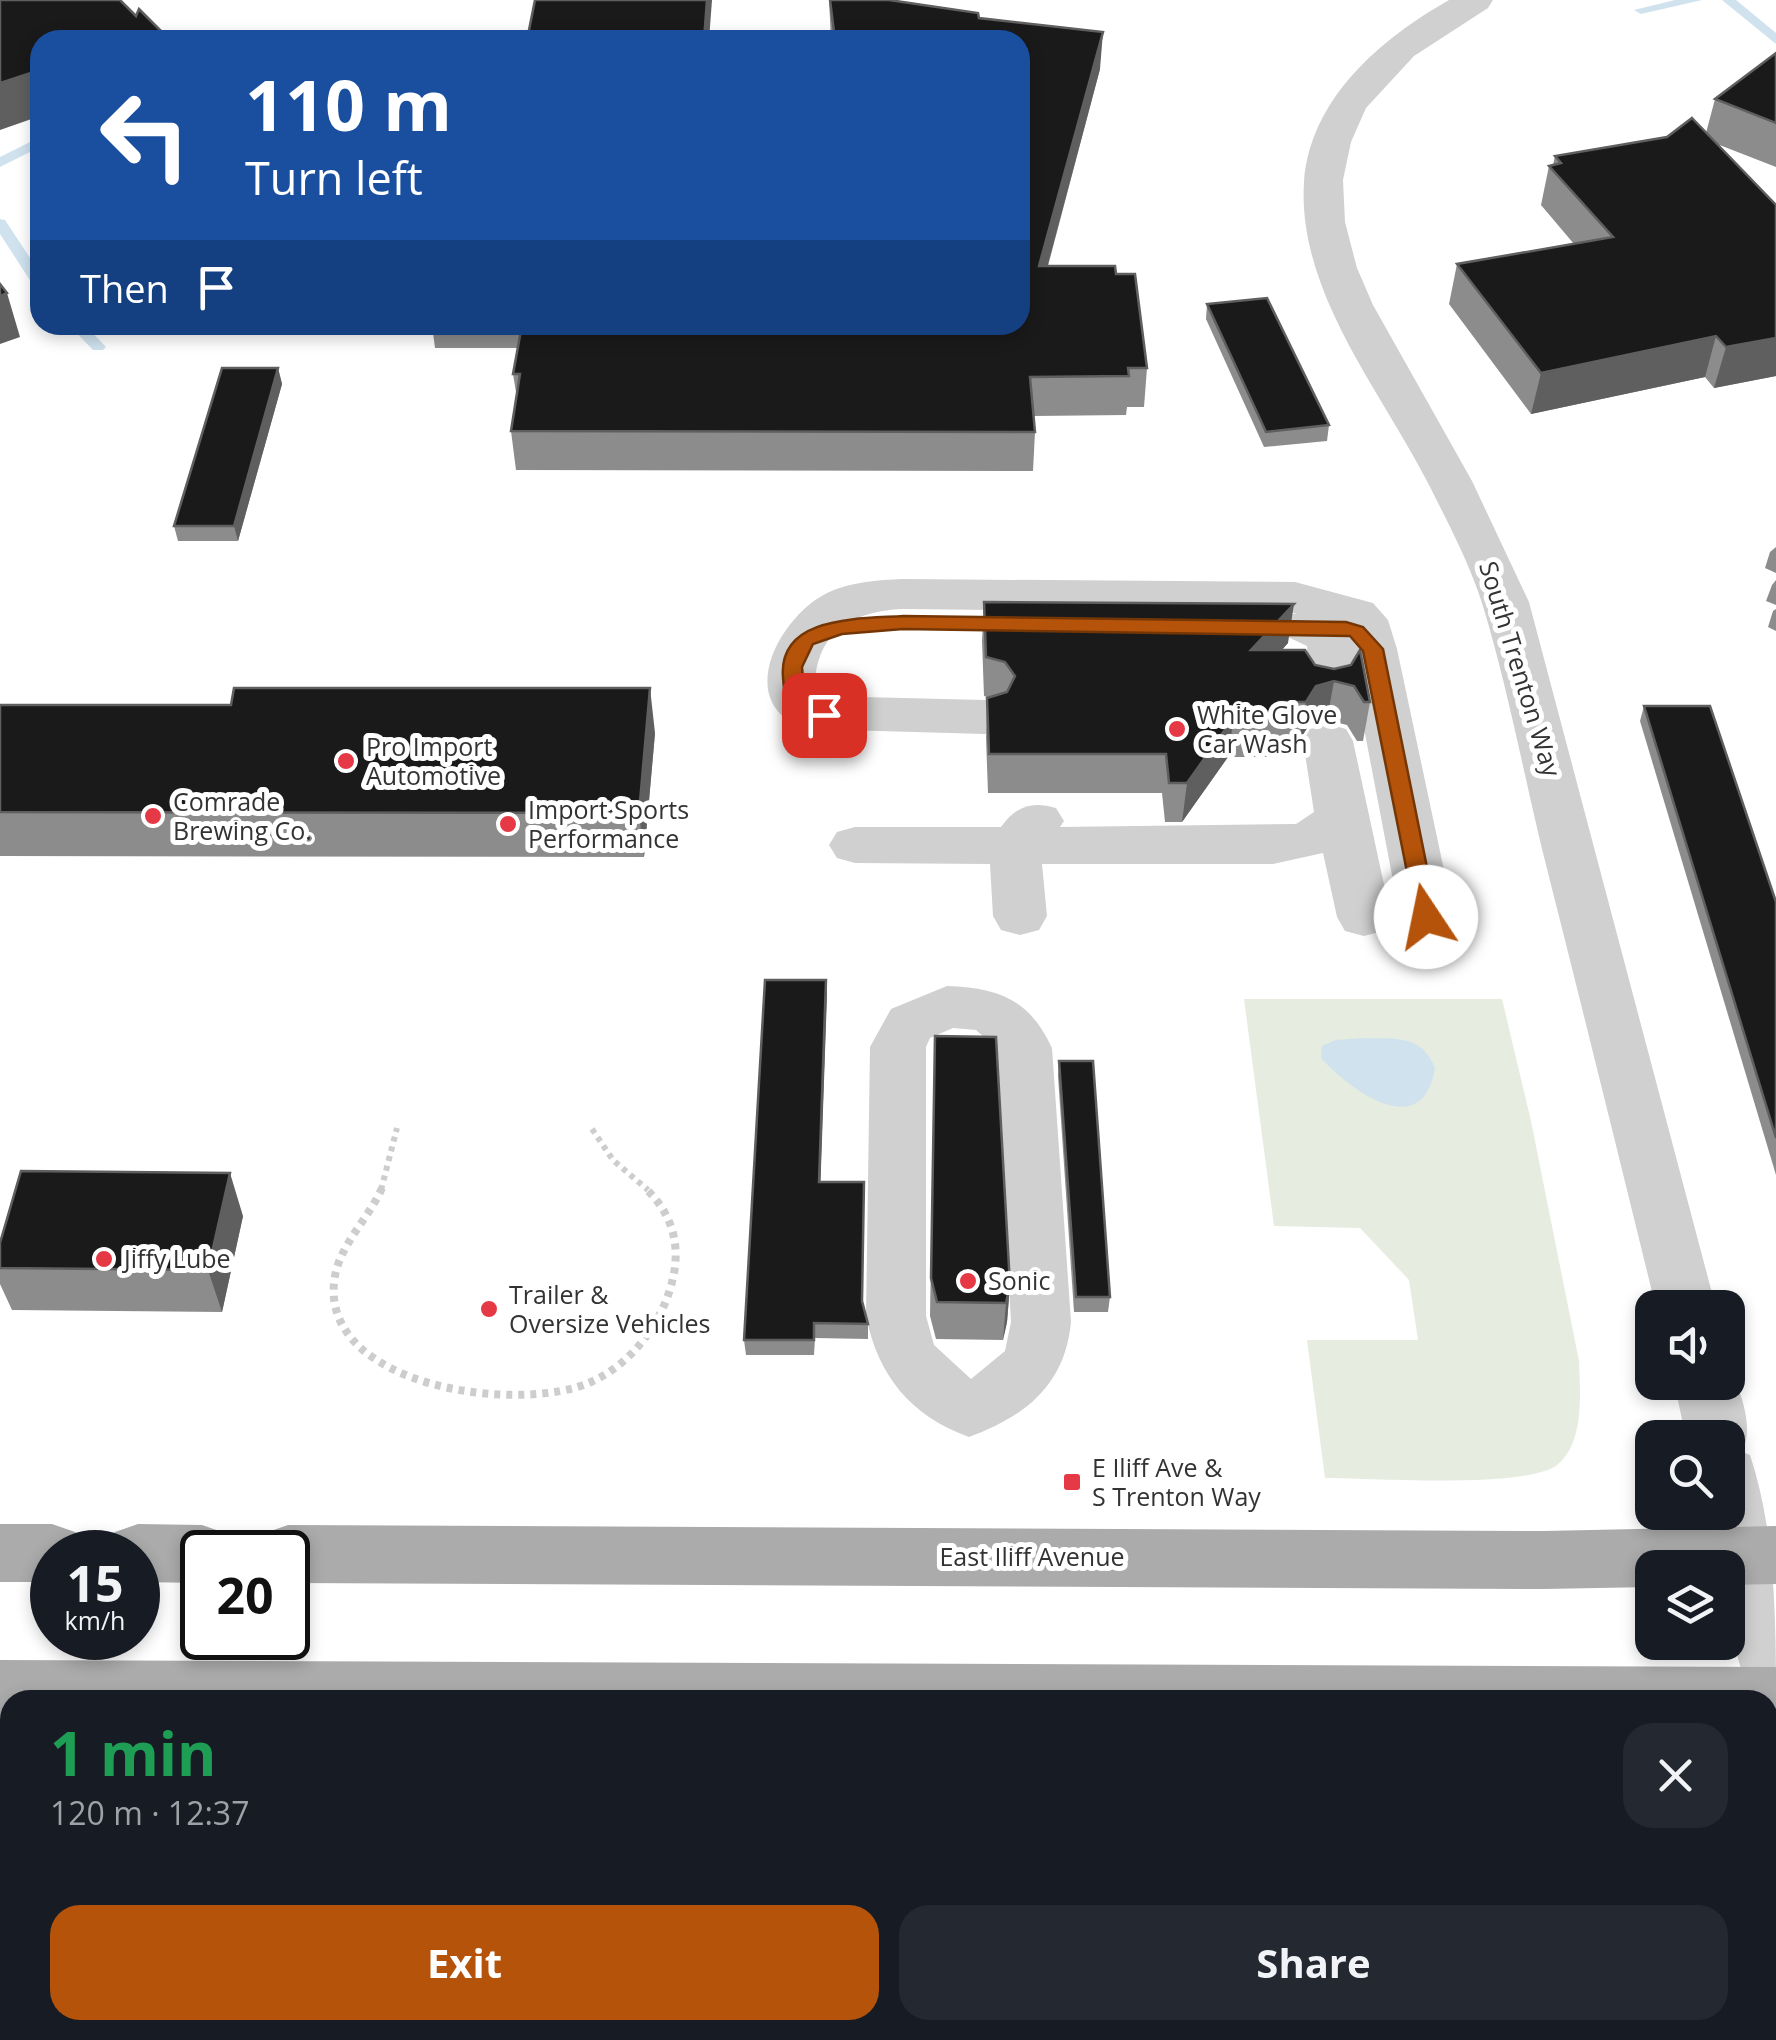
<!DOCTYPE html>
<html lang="en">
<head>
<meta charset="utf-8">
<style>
	:root { --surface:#171b24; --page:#242831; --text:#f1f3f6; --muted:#9ea1a6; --accent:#b45309 }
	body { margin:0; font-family:"Open Sans",sans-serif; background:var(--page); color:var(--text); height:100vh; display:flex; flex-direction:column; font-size:38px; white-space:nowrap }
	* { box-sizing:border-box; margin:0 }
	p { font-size:32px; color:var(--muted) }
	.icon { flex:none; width:55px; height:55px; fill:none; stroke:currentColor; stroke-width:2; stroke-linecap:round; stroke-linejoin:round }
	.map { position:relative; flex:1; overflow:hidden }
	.side { position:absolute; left:0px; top:1690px; width:1778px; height:350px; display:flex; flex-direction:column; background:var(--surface); border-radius:30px 30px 0 0; box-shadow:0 5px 15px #0003 }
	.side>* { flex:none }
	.guide { position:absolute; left:30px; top:30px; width:1000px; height:305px; border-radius:30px; box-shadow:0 5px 15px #0003; background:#1a4fa0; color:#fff; overflow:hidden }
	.controls { position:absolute; left:1635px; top:1290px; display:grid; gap:20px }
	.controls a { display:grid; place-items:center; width:110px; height:110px; border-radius:20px; background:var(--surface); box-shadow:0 5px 15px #0003; font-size:50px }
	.speed { position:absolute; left:30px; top:1530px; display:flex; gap:20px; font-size:50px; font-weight:700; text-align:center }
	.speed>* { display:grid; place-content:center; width:130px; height:130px; border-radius:50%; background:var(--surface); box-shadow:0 5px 15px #0003; line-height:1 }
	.speed small { font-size:25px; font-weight:400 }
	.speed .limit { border:5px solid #111; border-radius:15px; background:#fff; color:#111 }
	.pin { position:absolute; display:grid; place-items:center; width:85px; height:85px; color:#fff; margin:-42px; border-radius:20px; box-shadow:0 5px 15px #0006 }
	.me { position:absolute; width:110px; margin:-55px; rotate:349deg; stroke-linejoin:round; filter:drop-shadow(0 0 8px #0008) }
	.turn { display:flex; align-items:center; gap:35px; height:210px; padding:0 50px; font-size:45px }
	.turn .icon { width:130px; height:130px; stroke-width:2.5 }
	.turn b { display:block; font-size:70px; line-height:85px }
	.then { display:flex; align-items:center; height:95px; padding:0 50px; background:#0003; gap:20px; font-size:38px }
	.round { display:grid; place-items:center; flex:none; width:105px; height:105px; border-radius:30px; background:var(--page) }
	.summary { display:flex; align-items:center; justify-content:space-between; height:170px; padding:0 50px }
	h1 { font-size:60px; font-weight:700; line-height:75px; color:#1e9e55 }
	.action { display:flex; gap:20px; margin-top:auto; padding:20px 50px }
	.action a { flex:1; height:115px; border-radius:30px; background:var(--accent); color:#fff; font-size:40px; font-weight:700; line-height:115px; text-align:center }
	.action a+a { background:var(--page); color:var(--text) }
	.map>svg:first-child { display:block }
</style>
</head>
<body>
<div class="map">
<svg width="1776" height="2040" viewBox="0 0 1776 2040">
	<rect width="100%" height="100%" fill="#fff"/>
	<!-- green -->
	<path fill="#e6ecdf" d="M1244,999H1502L1531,1121L1579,1361C1580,1392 1585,1443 1557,1465C1526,1489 1370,1478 1325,1478L1307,1340H1418L1409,1280L1360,1228L1274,1226Z"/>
	<!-- water -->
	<path fill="#cfe2ee" d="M1364,1038C1396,1039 1421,1034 1435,1068C1423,1143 1352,1092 1321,1058L1322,1046L1336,1040Z"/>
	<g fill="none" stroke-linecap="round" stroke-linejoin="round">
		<!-- stream -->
		<g fill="#cfe2ee" fill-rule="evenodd">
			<polygon points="1675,0 1702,0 1641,14 1634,10"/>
			<polygon points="1722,0 1736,0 1776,33 1776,44"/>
			<polygon points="40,137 40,147 0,167 0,157"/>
			<polygon points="0,219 5,220 40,273 40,289 35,288 0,234"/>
			<polygon points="69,325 85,325 106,347 103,350 93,350"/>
		</g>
		<!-- path-far1 -->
		<g stroke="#cdcdcd" stroke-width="6" stroke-dasharray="5 5" stroke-linecap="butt">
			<polyline points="592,1129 613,1160 648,1190"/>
			<polyline points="381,1190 397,1128"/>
		</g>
		<!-- path -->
		<path stroke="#cdcdcd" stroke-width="8" stroke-dasharray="6 6" stroke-linecap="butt" d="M382,1188C368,1220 337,1247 334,1283C324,1388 520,1414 591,1382C633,1363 663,1322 673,1278C681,1243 671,1212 645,1188"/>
		<!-- minor -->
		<g fill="#d0d0d0" fill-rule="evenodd">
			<path d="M1449,0H1493L1488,8L1414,56L1366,108L1351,142L1343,180L1345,222L1357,268L1373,305L1472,481L1529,602L1716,1308H1656C1618,1153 1580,999 1541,845C1522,765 1506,681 1482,603C1469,562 1448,523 1429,485C1382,392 1297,292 1304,182C1310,98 1382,38 1449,0Z"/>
			<path d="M903,579L1295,582L1373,603L1388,620L1397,649L1454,917L1446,931L1427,936L1408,931L1400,917L1354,676L1343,701L1326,705L1309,701L1302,689L1308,668L1307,646L1288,637L1281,626L1288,615L1297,613L903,609C854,611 816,631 815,686L821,696L985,700L1002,705L1010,717L1002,729L985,734L808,729C732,707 777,618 827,593C850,582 878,580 903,579Z"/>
			<path d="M1328,724L1346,729L1353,741L1391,917L1383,931L1364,936L1345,931L1337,917L1323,853L1273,864H1042L1047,916L1039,930L1020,935L1001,930L993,916L990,864L855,863L837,858L829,845L837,832L855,827H1001C1016,806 1032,801 1056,808L1064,821L1060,827L1296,824L1314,812L1303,741L1310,729Z"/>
			<path d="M947,986C999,988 1029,999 1052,1048L1071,1322C1065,1385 1026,1416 969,1437C911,1416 878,1376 866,1316L870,1047L891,1009ZM953,1028L976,1030L996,1048L1011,1322L1005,1351L971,1379L934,1345L926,1316V1047L930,1038Z"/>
			<path d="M1728,1365C1740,1389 1755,1427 1742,1452L1750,1455C1776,1533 1776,1623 1776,1707L1768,1700L1752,1698C1733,1656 1728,1613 1728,1568H1717L1705,1512H1728V1438H1686L1674,1382H1728Z"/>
		</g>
		<!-- major -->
		<g fill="#ababab" fill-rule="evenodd">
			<polygon points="0,1524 52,1524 75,1532 84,1552 52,1552 52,1582 0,1582"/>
			<polygon points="138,1524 202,1525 225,1533 234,1552 202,1552 202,1583 138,1582 138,1552 106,1552 115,1532"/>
			<polygon points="288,1525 1544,1531 1776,1526 1776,1584 1728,1585 1728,1568 1652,1568 1652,1587 1544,1589 288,1583 288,1552 256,1552 265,1533"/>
			<polygon points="0,1660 1776,1667 1776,1731 1768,1731 1768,1700 10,1700 10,1722 0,1722"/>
		</g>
	</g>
	<!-- wall -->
	<g fill="#8c8c8c">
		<polygon points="829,0 889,0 979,18 1100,69 1048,266 1116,274 1147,368 1144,407 1127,407 1126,415 1034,416 1035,432 1033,471 516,470 511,431 517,398 513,374 518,348 435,348 432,325 1020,325 1020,40 831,40"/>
		<polygon points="1776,53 1776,167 1717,144 1776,205 1776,376 1714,388 1705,377 1531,414 1449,304 1457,264 1574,244 1541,205 1549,166 1553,165 1555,156 1667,137 1706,133 1715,99"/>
		<polygon points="1207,304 1329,425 1327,441 1264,447 1206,319"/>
		<polygon points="278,368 282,384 238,541 178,541 174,526"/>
		<polygon points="1776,547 1776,573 1765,568 1770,552"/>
		<polygon points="1776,580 1776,605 1766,601 1772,585"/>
		<polygon points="984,602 1288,643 1282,650 1315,665 1334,669 1351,665 1370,702 1363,741 1357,741 1347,725 1327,720 1309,725 1299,741 1278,741 1276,757 1228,757 1182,822 1165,822 1162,793 988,793 986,738 987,698 990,698 984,696 982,641"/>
		<polygon points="1776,609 1776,631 1768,627 1773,611"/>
		<polygon points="0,705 655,733 644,857 0,856"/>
		<polygon points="1644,706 1776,902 1776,1175 1640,721"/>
		<polygon points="826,980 820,1182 862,1303 868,1324 868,1339 815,1338 814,1355 746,1355 744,1340"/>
		<polygon points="935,1036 1010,1285 1007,1322 1003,1340 936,1339 930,1316"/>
		<polygon points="1059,1061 1110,1297 1108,1312 1074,1312 1058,1076"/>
		<polygon points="243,1216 222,1312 12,1310 0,1284 0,1243"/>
		<polygon points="1071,2030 1377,2030 1378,2040 1071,2040"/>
	</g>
	<!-- shaded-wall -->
	<g fill="#5f5f5f">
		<polygon points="707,0 712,0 709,40 704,40"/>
		<polygon points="1103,32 1100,69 1037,305 1039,266"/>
		<polygon points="40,70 40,116 0,130 0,83"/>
		<polygon points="7,293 20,337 0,344 0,296"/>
		<polygon points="1716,336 1705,377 1531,414 1541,373"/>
		<polygon points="1776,338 1776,376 1714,388 1726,347"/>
		<polygon points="278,368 282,384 238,541 234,526"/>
		<polygon points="1294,604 1288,643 1246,689 1251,650"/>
		<polygon points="1334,681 1327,720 1309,725 1299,741 1306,702 1316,686"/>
		<polygon points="650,688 655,733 644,857 639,813"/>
		<polygon points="1234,717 1228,757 1182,822 1187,783"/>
		<polygon points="826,980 827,995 820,1197 819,1182"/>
		<polygon points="230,1173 243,1216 222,1312 208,1270"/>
		<polygon points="1010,1285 1007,1322 1003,1340 1006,1303"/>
	</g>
	<!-- building -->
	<g fill="#1a1a1a" stroke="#5f5f5f" stroke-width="2.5">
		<polygon points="0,0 120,0 136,16 139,9 170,40 40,40 40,70 0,83"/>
		<polygon points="535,0 707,0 704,40 527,40"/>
		<polygon points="830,0 889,0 978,13 979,18 1103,32 1039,266 1115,266 1116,274 1135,274 1147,368 1128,368 1129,376 1030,377 1035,432 511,431 520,374 513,374 522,325 1020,325 1020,40 835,40"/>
		<polygon points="1776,53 1776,123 1715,99"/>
		<polygon points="1692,118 1776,205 1776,338 1726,347 1716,336 1541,373 1457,264 1613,237 1549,166 1561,163 1555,156 1667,137"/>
		<polygon points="0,284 7,293 0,296"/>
		<polygon points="1267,298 1329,425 1266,432 1207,304"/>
		<polygon points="222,368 278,368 234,526 174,526"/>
		<polygon points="984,602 1294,604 1251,650 1305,650 1315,665 1334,669 1351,665 1360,650 1370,702 1364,702 1354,686 1334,681 1316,686 1306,702 1279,702 1282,717 1234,717 1187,783 1169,783 1166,754 989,754 987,698 1007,692 1015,676 1005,662 986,657"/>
		<polygon points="234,688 650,688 639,813 0,812 0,705 231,705"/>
		<polygon points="1644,706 1710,706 1776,902 1776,1138"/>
		<polygon points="765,980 826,980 819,1182 864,1182 862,1301 868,1324 814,1323 814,1340 744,1340"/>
		<polygon points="935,1036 996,1037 1010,1285 1006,1303 937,1302 931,1278"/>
		<polygon points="1059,1061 1093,1061 1110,1297 1076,1297"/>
		<polygon points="21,1171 230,1173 208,1270 0,1268 0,1243"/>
		<polygon points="1081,2030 1377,2030 1378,2040 1082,2040"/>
	</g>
	<!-- route -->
	<path fill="#b45309" stroke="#753606" stroke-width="2.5" d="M903,616L1346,622L1363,627L1383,649L1437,917L1434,923L1426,925L1416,917L1363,651L1350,636L903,629L842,634L813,644L802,667L805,701L831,710V720L808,719L788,708C784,698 784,688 783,677C778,615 861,619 903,616Z"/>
	<!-- markers -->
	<g fill="#e63946" stroke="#fff" stroke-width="4">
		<circle cx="1177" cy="729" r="10"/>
		<circle cx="346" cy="761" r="10"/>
		<circle cx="153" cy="816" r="10"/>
		<circle cx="508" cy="824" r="10"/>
		<circle cx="104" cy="1259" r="10"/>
		<circle cx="968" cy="1281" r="10"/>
		<circle cx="489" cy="1309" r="10"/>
		<rect x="1062" y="1472" width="20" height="20" rx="5"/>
	</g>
	<g text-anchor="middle" stroke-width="10" stroke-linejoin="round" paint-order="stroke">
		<!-- street labels -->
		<g font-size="25" fill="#333" stroke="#fff">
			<text transform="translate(1520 669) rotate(73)" y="9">South Trenton Way</text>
			<text x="1032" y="1566">East Iliff Avenue</text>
		</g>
		<!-- poi labels -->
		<g font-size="25" fill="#333" stroke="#fff" text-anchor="start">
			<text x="1197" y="724">White Glove<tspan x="1197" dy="29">Car Wash</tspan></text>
			<text x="366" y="756">Pro Import<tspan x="366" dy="29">Automotive</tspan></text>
			<text x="173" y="811">Comrade<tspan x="173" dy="29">Brewing Co.</tspan></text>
			<text x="528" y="819">Import Sports<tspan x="528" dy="29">Performance</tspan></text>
			<text x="124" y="1268">Jiffy Lube</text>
			<text x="988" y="1290">Sonic</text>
			<text x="509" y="1304">Trailer &amp;<tspan x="509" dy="29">Oversize Vehicles</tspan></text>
			<text x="1092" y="1477">E Iliff Ave &amp;<tspan x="1092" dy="29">S Trenton Way</tspan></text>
		</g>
	</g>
</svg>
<div class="controls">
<a><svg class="icon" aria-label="sound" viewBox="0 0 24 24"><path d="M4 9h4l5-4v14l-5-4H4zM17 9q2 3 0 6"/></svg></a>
<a><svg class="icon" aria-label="search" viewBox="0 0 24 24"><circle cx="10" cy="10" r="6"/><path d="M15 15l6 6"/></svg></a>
<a><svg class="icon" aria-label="layers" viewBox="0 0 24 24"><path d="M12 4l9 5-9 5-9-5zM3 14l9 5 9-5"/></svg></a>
</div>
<div class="speed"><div>15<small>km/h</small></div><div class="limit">20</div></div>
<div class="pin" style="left:824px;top:715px;background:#d93025"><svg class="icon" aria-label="arrive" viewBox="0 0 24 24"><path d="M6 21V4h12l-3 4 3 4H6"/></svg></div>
<svg class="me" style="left:1426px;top:917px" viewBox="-20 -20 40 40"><circle r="19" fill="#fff"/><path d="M0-13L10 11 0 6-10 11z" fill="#b45309"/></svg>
<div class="guide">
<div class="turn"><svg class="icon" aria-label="left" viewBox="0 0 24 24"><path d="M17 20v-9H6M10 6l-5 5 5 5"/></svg><div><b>110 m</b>Turn left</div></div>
<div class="then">Then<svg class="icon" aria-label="arrive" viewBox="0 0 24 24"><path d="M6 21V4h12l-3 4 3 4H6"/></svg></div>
</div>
<section class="side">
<div class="summary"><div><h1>1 min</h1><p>120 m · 12:37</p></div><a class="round"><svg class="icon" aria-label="close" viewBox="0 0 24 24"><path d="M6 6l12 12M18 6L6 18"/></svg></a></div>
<div class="action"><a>Exit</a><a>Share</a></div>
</section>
</div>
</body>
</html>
